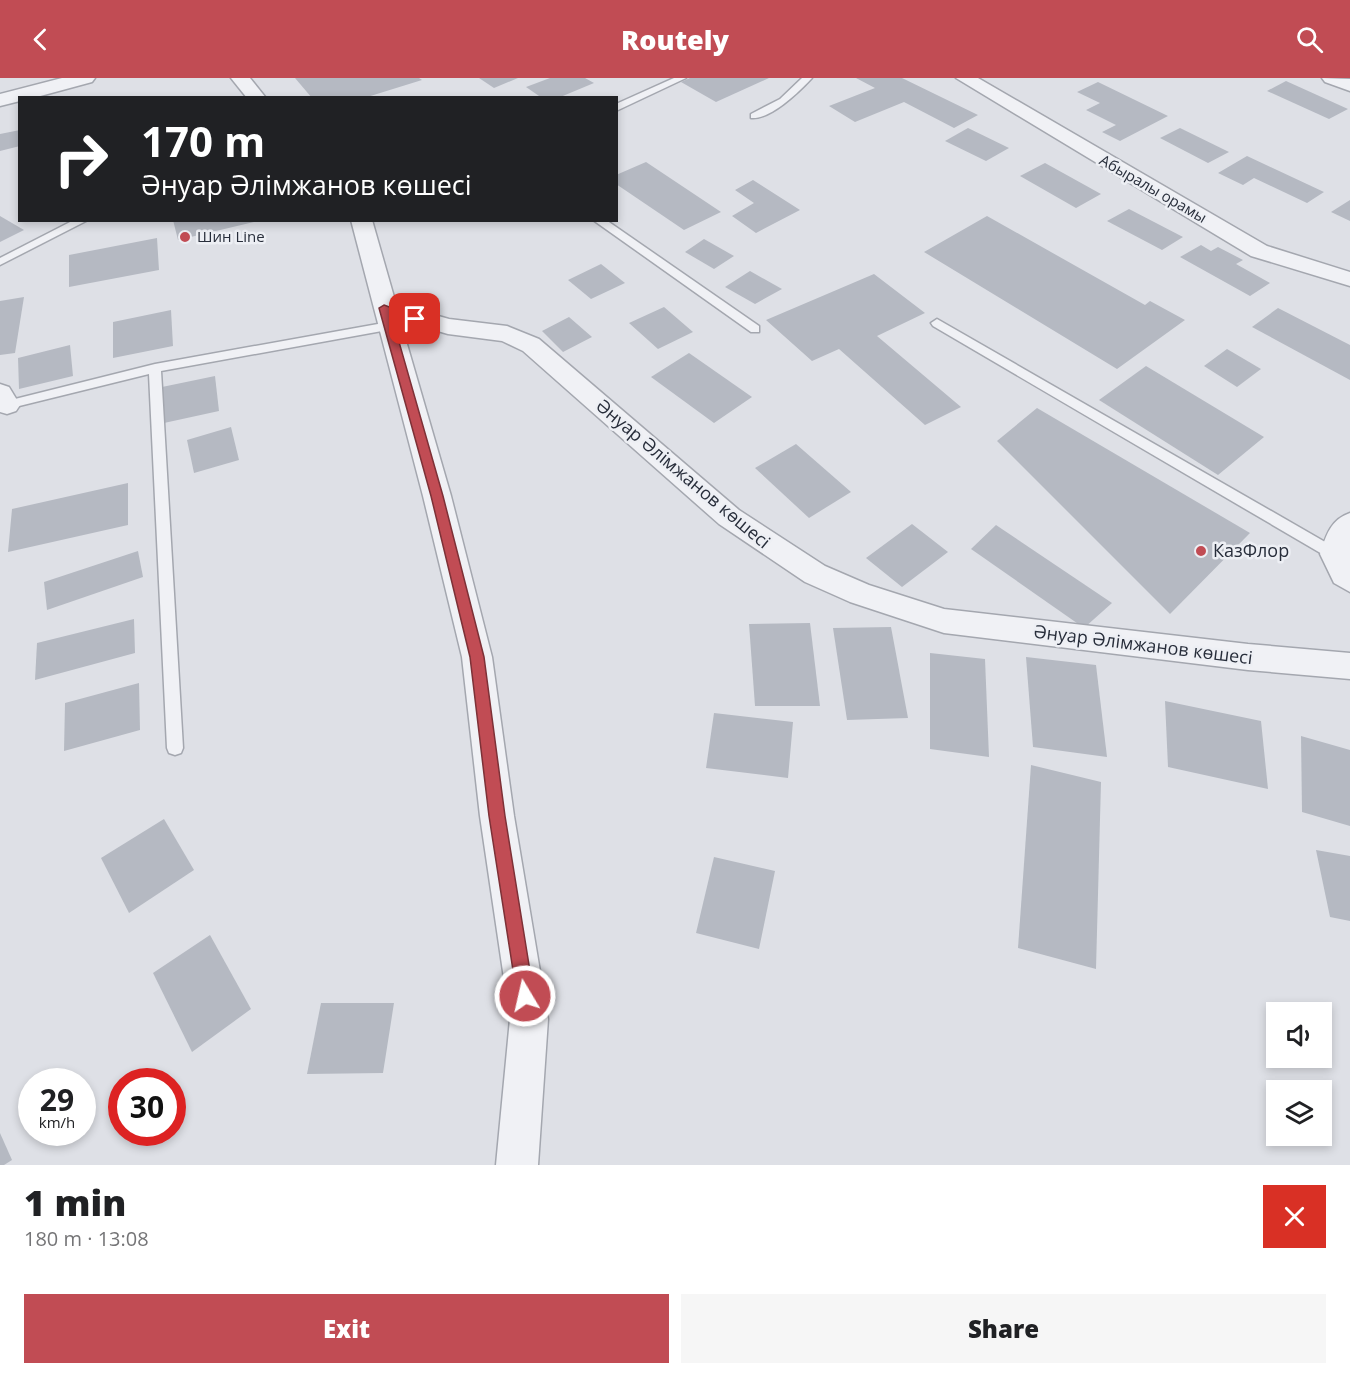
<!DOCTYPE html>
<html lang="en">
<head>
<meta charset="utf-8">
<style>
	:root { --surface:#fff; --page:#f6f6f6; --text:#202124; --muted:#757577; --accent:#c14c54 }
	body { margin:0; font-family:"Open Sans",sans-serif; background:var(--page); color:var(--text); height:100vh; display:flex; flex-direction:column; font-size:22px; white-space:nowrap }
	* { box-sizing:border-box; margin:0 }
	p { font-size:20px; color:var(--muted) }
	.icon { flex:none; width:33px; height:33px; fill:none; stroke:currentColor; stroke-width:2; stroke-linecap:round; stroke-linejoin:round }
	.map { position:relative; height:1087px; overflow:hidden }
	.drawer { display:flex; flex-direction:column; background:var(--surface); flex:1 }
	.drawer>* { flex:none }
	.banner { position:absolute; left:18px; top:18px; width:600px; height:126px; border-radius:0px; box-shadow:0 3px 9px #0003; background:#202124; color:#fff; overflow:hidden }
	.buttons { position:absolute; left:1266px; top:924px; display:grid; gap:12px }
	.buttons a { display:grid; place-items:center; width:66px; height:66px; border-radius:0px; background:var(--surface); box-shadow:0 3px 9px #0003; font-size:30px }
	.speed { position:absolute; left:18px; top:990px; display:flex; gap:12px; font-size:30px; font-weight:700; text-align:center }
	.speed>* { display:grid; place-content:center; width:78px; height:78px; border-radius:50%; background:var(--surface); box-shadow:0 3px 9px #0003; line-height:1 }
	.speed small { font-size:15px; font-weight:400 }
	.speed .limit { border:9px solid #d22; background:#fff; color:#111 }
	.pin { position:absolute; display:grid; place-items:center; width:51px; height:51px; color:#fff; margin:-26px; border-radius:12px; box-shadow:0 3px 9px #0006 }
	.me { position:absolute; width:66px; margin:-33px; rotate:351deg; stroke-linejoin:round; filter:drop-shadow(0 0 4px #0008) }
	.turn { display:flex; align-items:center; gap:21px; height:126px; padding:0 24px; font-size:27px }
	.turn .icon { width:78px; height:78px; stroke-width:2.5 }
	.turn b { display:block; font-size:42px; line-height:51px }
	.round { display:grid; place-items:center; flex:none; width:63px; height:63px; border-radius:0px; background:var(--page) }
	.head { display:flex; align-items:center; justify-content:space-between; height:102px; padding:0 24px }
	h1 { font-size:36px; font-weight:800; line-height:45px }
	.cta { display:flex; gap:12px; margin-top:auto; padding:12px 24px }
	.cta a { flex:1; height:69px; border-radius:0px; background:var(--accent); color:#fff; font-size:24px; font-weight:800; line-height:69px; text-align:center }
	.cta a+a { background:var(--page); color:var(--text) }
	header { display:flex; justify-content:space-between; align-items:center; height:78px; padding:0 24px; background:var(--accent); color:#fff; font-size:27px; font-weight:800 }
	.map>svg:first-child { display:block }
</style>
</head>
<body>
<header><svg class="icon" aria-label="back" viewBox="0 0 24 24"><path d="M15 5l-7 7 7 7"/></svg>Routely<svg class="icon" aria-label="search" viewBox="0 0 24 24"><circle cx="10" cy="10" r="6"/><path d="M15 15l6 6"/></svg></header>
<div class="map">
<svg width="1350" height="1087" viewBox="0 0 1350 1087">
	<rect width="100%" height="100%" fill="#dee0e6"/>
	<!-- building -->
	<g fill="#b5b9c2">
		<polygon points="295,0 419,0 422,2 364,20 312,20"/>
		<polygon points="479,0 518,0 494,10"/>
		<polygon points="550,0 585,0 594,5 558,20 542,20 526,9"/>
		<polygon points="690,0 769,0 716,24 681,4"/>
		<polygon points="856,0 902,0 978,37 954,50 904,24 855,44 829,28 875,10"/>
		<polygon points="1286,3 1348,31 1329,41 1267,13"/>
		<polygon points="1098,4 1168,38 1120,63 1102,54 1116,47 1086,32 1100,25 1077,14"/>
		<polygon points="968,50 1009,70 986,83 945,63"/>
		<polygon points="1180,50 1229,74 1208,85 1160,60"/>
		<polygon points="20,52 20,68 0,73 0,56"/>
		<polygon points="1247,78 1324,114 1307,125 1254,100 1243,107 1218,95"/>
		<polygon points="646,84 721,134 684,152 616,106 616,97"/>
		<polygon points="1045,85 1101,116 1076,130 1020,98"/>
		<polygon points="753,102 800,132 756,155 732,138 754,125 735,112"/>
		<polygon points="1350,122 1350,143 1331,134"/>
		<polygon points="1129,131 1183,159 1162,172 1107,143"/>
		<polygon points="0,138 24,152 0,164"/>
		<polygon points="987,138 1145,227 1150,223 1185,242 1117,291 924,174"/>
		<polygon points="173,142 258,142 258,143 178,162"/>
		<polygon points="157,160 159,192 69,209 69,177"/>
		<polygon points="704,161 734,178 714,191 685,174"/>
		<polygon points="1201,167 1211,173 1218,169 1243,182 1236,186 1270,205 1250,218 1180,179"/>
		<polygon points="601,186 625,205 591,221 568,202"/>
		<polygon points="750,193 782,211 755,226 725,209"/>
		<polygon points="874,196 925,235 877,258 961,329 925,347 839,271 812,283 766,242"/>
		<polygon points="24,219 15,275 0,277 0,223"/>
		<polygon points="664,229 693,254 658,271 629,245"/>
		<polygon points="1278,230 1350,267 1350,302 1252,249"/>
		<polygon points="171,232 173,268 113,280 113,244"/>
		<polygon points="569,239 592,259 563,274 542,253"/>
		<polygon points="70,267 73,298 19,311 18,280"/>
		<polygon points="1227,271 1261,291 1237,309 1204,288"/>
		<polygon points="689,275 752,319 714,345 651,299"/>
		<polygon points="1146,288 1264,359 1218,397 1099,322"/>
		<polygon points="215,298 219,333 164,345 162,309"/>
		<polygon points="1037,330 1250,455 1170,536 997,363"/>
		<polygon points="231,349 239,382 194,395 187,362"/>
		<polygon points="796,366 851,414 809,440 755,390"/>
		<polygon points="128,405 128,447 8,474 12,431"/>
		<polygon points="912,446 948,474 902,509 866,480"/>
		<polygon points="996,447 1112,525 1084,550 971,471"/>
		<polygon points="138,473 143,499 47,532 44,504"/>
		<polygon points="134,541 135,575 35,602 37,565"/>
		<polygon points="810,545 820,628 755,628 749,546"/>
		<polygon points="891,549 908,640 847,642 833,550"/>
		<polygon points="930,575 985,581 989,679 930,671"/>
		<polygon points="1026,579 1096,587 1107,679 1033,669"/>
		<polygon points="139,605 140,652 64,673 65,625"/>
		<polygon points="1165,623 1261,643 1268,711 1168,689"/>
		<polygon points="714,635 793,644 788,700 706,690"/>
		<polygon points="1301,658 1350,672 1350,748 1302,734"/>
		<polygon points="1031,687 1101,704 1096,891 1018,870"/>
		<polygon points="164,741 194,792 129,835 101,780"/>
		<polygon points="1316,772 1350,778 1350,843 1330,839"/>
		<polygon points="714,779 775,793 759,871 696,855"/>
		<polygon points="210,857 251,931 192,974 153,895"/>
		<polygon points="321,925 394,925 383,995 307,996"/>
		<polygon points="0,1055 12,1082 4,1087 0,1087"/>
	</g>
	<g fill="none" stroke-linecap="round" stroke-linejoin="round">
		<!-- service casing -->
		<g stroke="#a4a7af" stroke-width="3">
			<g id="service">
				<polygon points="674,0 686,0 616,33 616,26"/>
				<path d="M802,0H812C799,14 770,42 751,40V36L780,21Z"/>
				<polygon points="74,142 88,142 0,187 0,180"/>
				<polygon points="593,142 606,142 759,248 759,254 751,254"/>
				<polygon points="937,241 1339,472 1341,476 1339,480 1329,480 933,248 931,245"/>
				<polygon points="389,244 395,248 393,251 161,293 183,670 181,675 175,677 169,675 167,670 149,296 7,331 1,327 7,323 155,286"/>
			</g>
		</g>
		<!-- minor casing -->
		<g stroke="#a4a7af" stroke-width="3">
			<g id="minor">
				<polygon points="231,0 250,0 266,20 247,20"/>
				<polygon points="956,0 978,0 1267,168 1350,194 1350,208 1251,178"/>
				<polygon points="1322,0 1350,1 1350,13 1325,4"/>
				<polygon points="351,142 372,142 396,226 449,241 507,248 539,261 739,432 825,488 869,507 944,531 1248,566 1350,575 1350,601 1248,592 944,555 850,524 805,504 719,446 523,273 502,263 448,256 400,242 451,418 492,579 514,738 548,941 538,1087 496,1087 510,941 480,738 462,579 423,418"/>
				<polygon points="0,306 9,309 20,327 16,333 7,336 0,334"/>
				<path d="M1350,435V514L1334,505L1320,476C1326,458 1330,442 1350,435Z"/>
			</g>
		</g>
		<!-- tertiary casing -->
		<g stroke="#a4a7af" stroke-width="3">
			<polygon id="tertiary" points="62,0 95,0 92,4 33,20 20,20 20,23 0,28 0,16"/>
		</g>
		<!-- service -->
		<use href="#service" fill="#f0f1f5" fill-rule="evenodd"/>
		<!-- minor -->
		<use href="#minor" fill="#f0f1f5" fill-rule="evenodd"/>
		<!-- tertiary -->
		<use href="#tertiary" fill="#f0f1f5" fill-rule="evenodd"/>
	</g>
	<!-- route -->
	<polygon fill="#c14c54" stroke="#7d3137" stroke-width="1.5" points="384,227 421,241 415,244 391,236 443,418 484,579 505,738 534,918 531,924 525,927 519,924 517,918 489,738 470,579 431,418 379,230"/>
	<!-- markers -->
	<g fill="#c14c54" stroke="#edeff4" stroke-width="2">
		<circle cx="185" cy="159" r="6"/>
		<circle cx="1201" cy="473" r="6"/>
	</g>
	<g text-anchor="middle" stroke-width="5" stroke-linejoin="round" paint-order="stroke">
		<!-- far-street labels -->
		<g font-size="15" fill="#282e3b" stroke="#edeff4">
			<text transform="translate(1153 111) rotate(30)" y="5">Абыралы орамы</text>
		</g>
		<!-- far-poi labels -->
		<g font-size="15" fill="#282e3b" stroke="#edeff4" text-anchor="start">
			<text x="197" y="164">Шин Line</text>
		</g>
		<!-- street labels -->
		<g font-size="18" fill="#282e3b" stroke="#edeff4">
			<text transform="translate(683 396) rotate(40)" y="6">Әнуар Әлімжанов көшесі</text>
			<text transform="translate(1143 567) rotate(7)" y="6">Әнуар Әлімжанов көшесі</text>
		</g>
		<!-- poi labels -->
		<g font-size="18" fill="#282e3b" stroke="#edeff4" text-anchor="start">
			<text x="1213" y="479">КазФлор</text>
		</g>
	</g>
</svg>
<div class="buttons">
<a><svg class="icon" aria-label="sound" viewBox="0 0 24 24"><path d="M4 9h4l5-4v14l-5-4H4zM17 9q2 3 0 6"/></svg></a>
<a><svg class="icon" aria-label="layers" viewBox="0 0 24 24"><path d="M12 4l9 5-9 5-9-5zM3 14l9 5 9-5"/></svg></a>
</div>
<div class="speed"><div>29<small>km/h</small></div><div class="limit">30</div></div>
<div class="pin" style="left:415px;top:241px;background:#d93025"><svg class="icon" aria-label="arrive" viewBox="0 0 24 24"><path d="M6 21V4h12l-3 4 3 4H6"/></svg></div>
<svg class="me" style="left:525px;top:918px" viewBox="-20 -20 40 40"><circle r="17" fill="#c14c54" stroke="#fff" stroke-width="3"/><path d="M0-11L8 9 0 5-8 9z" fill="#fff"/></svg>
<div class="banner">
<div class="turn"><svg class="icon" aria-label="right" viewBox="0 0 24 24"><path d="M7 20v-9h11M14 6l5 5-5 5"/></svg><div><b>170 m</b>Әнуар Әлімжанов көшесі</div></div>
</div>
</div>
<section class="drawer">
<div class="head"><div><h1>1 min</h1><p>180 m · 13:08</p></div><a class="round" style="background:#d93025;color:#fff"><svg class="icon" aria-label="close" viewBox="0 0 24 24"><path d="M6 6l12 12M18 6L6 18"/></svg></a></div>
<div class="cta"><a>Exit</a><a>Share</a></div>
</section>
</body>
</html>
